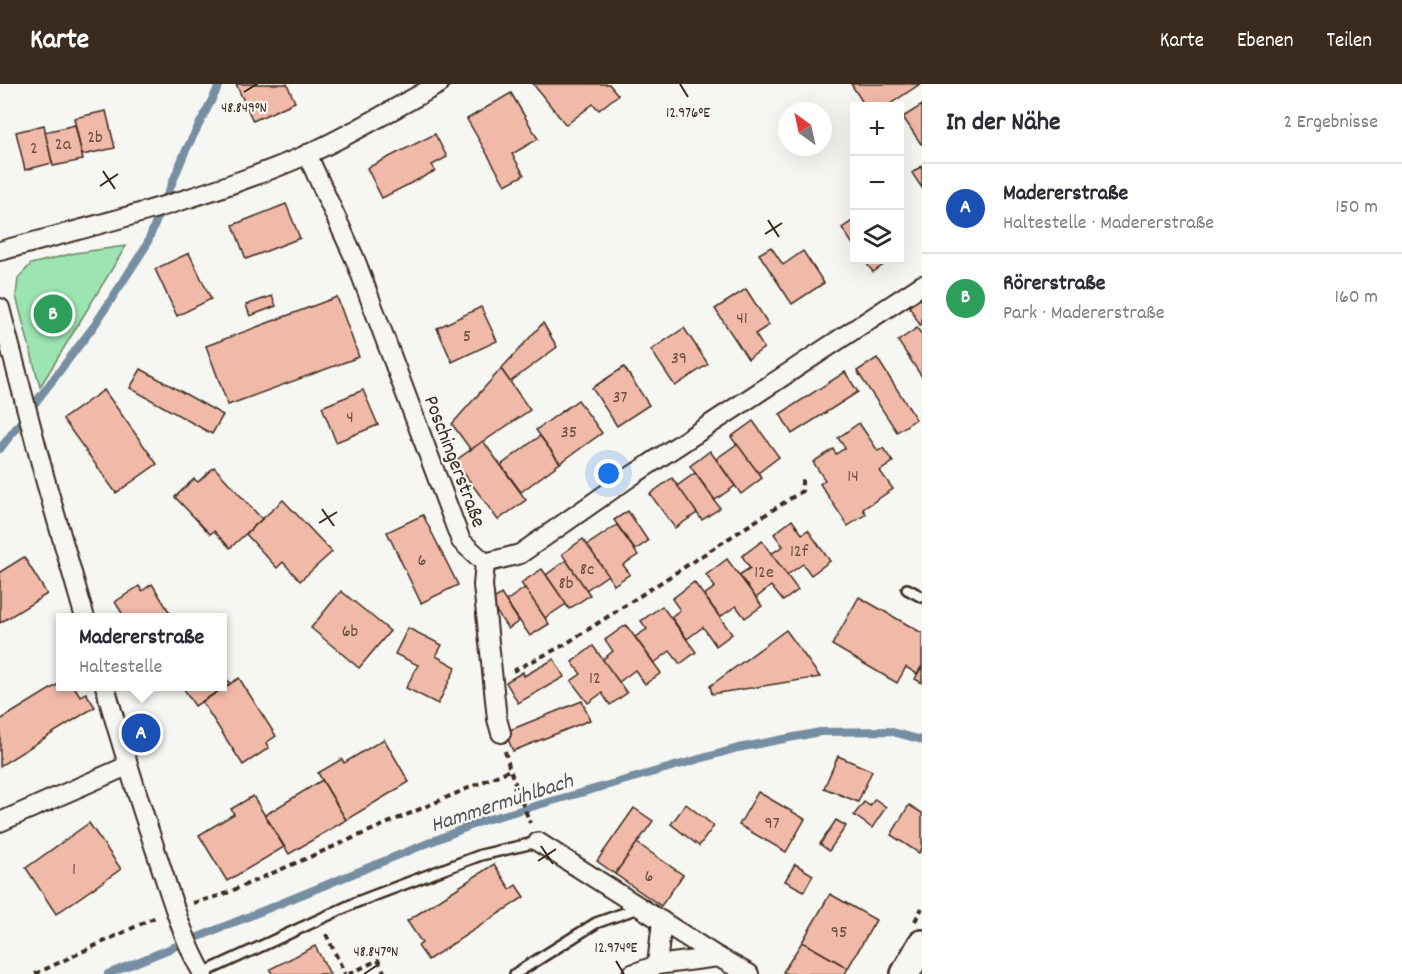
<!DOCTYPE html>
<html lang="de">
<head>
<meta charset="utf-8">
<style>
  :root { --surface:#fff; --page:#f2f2f3; --text:#2b2b33; --muted:#7c7c81; --line:#e1e1e2; --accent:#3b2a1e }
  body { margin:0; font-family:Dekko,sans-serif; background:var(--page); color:var(--text) }
  .controls { position:absolute; right:18px; top:18px; display:grid; overflow:hidden; border-radius:0px; box-shadow:0 6px 24px #0002 }
  .controls button { width:54px; height:54px; display:grid; place-items:center; padding:0; border:0; border-bottom:2px solid var(--line); background:var(--surface); color:var(--text); font:30px sans-serif }
  .compass { position:absolute; left:778px; top:18px; width:54px; height:54px; border-radius:50%; background:var(--surface); box-shadow:0 6px 24px #0002; rotate:327deg }
  .you { position:absolute; left:609px; top:390px; width:21px; height:21px; margin:-15px; border:4px solid #fff; border-radius:50%; background:#1a73e8; box-shadow:0 0 0 9px #1a73e833 }
  .badge { display:grid; place-items:center; width:39px; height:39px; border-radius:50%; background:var(--accent); color:#fff; font-size:20px; font-weight:700 }
  .pin { position:absolute; translate:-50% -50%; border:3px solid #fff; box-shadow:0 2px 6px #0006 }
  .popup { position:absolute; left:56px; top:529px; width:171px; height:78px; box-sizing:border-box; display:grid; place-content:center; border-radius:0px; background:var(--surface); filter:drop-shadow(0 2px 4px #0005); font-size:20px; white-space:nowrap; color:var(--muted) }
  .popup b { font-size:22px; color:var(--text) }
  .popup::after { content:''; position:absolute; left:50%; top:100%; margin-left:-12px; border:12px solid transparent; border-top-color:var(--surface) }
  .list { margin:0; padding:0; list-style:none }
  h2 { display:flex; justify-content:space-between; align-items:center; height:78px; margin:0; padding:0 24px; font-size:26px }
  h2 small { font-size:20px; font-weight:400; color:var(--muted) }
  .list li { display:grid; grid-template-columns:39px 1fr auto; gap:18px; align-items:center; box-sizing:border-box; height:90px; padding:0 24px; border-top:2px solid var(--line) }
  .list b { display:block; font-size:22px; white-space:nowrap }
  .list p { margin:0; font-size:20px; white-space:nowrap; color:var(--muted) }
  .list em { font-size:20px; font-style:normal; color:var(--muted) }
  .icon { flex:none; width:33px; height:33px; fill:none; stroke:currentColor; stroke-width:2; stroke-linecap:round; stroke-linejoin:round }
  .map { position:relative; flex:none; width:922px; height:890px; overflow:hidden }
  header { display:flex; align-items:center; gap:36px; box-sizing:border-box; height:84px; padding:0 30px; background:var(--accent); color:#fff }
  header strong { font-size:28px }
  nav { display:flex; gap:33px; margin-inline-start:auto; font-size:21px }
  main { display:flex }
  aside { flex:1; background:var(--surface) }
  .map>svg:first-child { display:block }
</style>
</head>
<body>
<header>
<strong>Karte</strong>
<nav><a>Karte</a><a>Ebenen</a><a>Teilen</a></nav>
</header>
<main>
<div class="map">
<svg width="922" height="890" viewBox="0 0 922 890">
  <rect width="100%" height="100%" fill="#f6f6f2"/>
  <filter id="ink" filterUnits="userSpaceOnUse"><feTurbulence type="fractalNoise" baseFrequency=".0167" numOctaves="2"/><feDisplacementMap in="SourceGraphic" scale="12" xChannelSelector="R" yChannelSelector="G"/><feConvolveMatrix kernelMatrix="1 2 1 2 8 2 1 2 1" color-interpolation-filters="sRGB"/></filter>
  <g filter="url(#ink)">
    <polygon fill="#9ce4b2" stroke="#6c8768" stroke-width="1.5" points="126,162 40,303 16,212 18,194 31,180 75,169"/>
    <g fill="none" stroke-linecap="round" stroke-linejoin="round">
      <g stroke="#758ea1" stroke-width="8">
        <polyline points="0,365 94,242 146,162 185,68 220,0"/>
        <polyline points="108,890 482,737 738,664 820,648 889,647 922,656"/>
      </g>
    </g>
    <g fill="#f1b9a8" stroke="#3b2a1e" stroke-width="1.5">
      <polygon points="236,0 287,0 295,18 253,37"/>
      <polygon points="533,0 609,0 618,11 599,26 593,20 566,41"/>
      <polygon points="851,0 920,0 887,22 865,22"/>
      <polygon points="511,9 538,55 512,70 524,91 505,101 467,35"/>
      <polygon points="922,21 922,60 921,60 903,33"/>
      <polygon points="106,27 115,64 82,71 74,34"/>
      <polygon points="44,41 52,79 25,86 16,48"/>
      <polygon points="75,41 83,76 53,82 45,48"/>
      <polygon points="435,50 447,73 432,81 435,87 382,114 367,84"/>
      <polygon points="922,82 922,104 912,89"/>
      <polygon points="286,120 300,154 246,175 233,141"/>
      <polygon points="854,136 854,162 842,144"/>
      <polygon points="771,163 783,181 803,167 824,199 792,220 759,170"/>
      <polygon points="189,169 211,215 177,232 155,185"/>
      <polygon points="864,176 891,176 873,188"/>
      <polygon points="746,205 769,241 755,250 764,264 748,275 715,225"/>
      <polygon points="272,212 276,222 250,232 246,221"/>
      <polygon points="337,213 359,273 228,321 206,262"/>
      <polygon points="922,214 922,240 920,241 909,222"/>
      <polygon points="481,223 497,257 452,278 437,244"/>
      <polygon points="543,239 557,263 510,298 501,285"/>
      <polygon points="684,244 708,280 675,302 651,266"/>
      <polygon points="917,244 922,251 922,293 898,257"/>
      <polygon points="877,274 916,335 897,348 857,287"/>
      <polygon points="624,283 649,321 617,342 592,304"/>
      <polygon points="141,285 223,331 212,350 130,304"/>
      <polygon points="501,285 530,326 471,366 452,340"/>
      <polygon points="845,288 858,308 792,350 780,330"/>
      <polygon points="104,306 157,380 116,409 63,335"/>
      <polygon points="363,306 378,341 336,358 322,323"/>
      <polygon points="578,316 602,349 560,379 536,346"/>
      <polygon points="753,337 779,373 758,389 731,353"/>
      <polygon points="859,339 878,367 883,364 893,378 880,387 893,405 863,425 866,430 848,442 820,400 825,396 813,378 833,365 836,370 845,364 838,354"/>
      <polygon points="540,352 560,379 521,408 501,381"/>
      <polygon points="483,357 526,416 498,436 455,377"/>
      <polygon points="737,360 762,394 741,410 716,375"/>
      <polygon points="710,367 735,402 715,416 690,382"/>
      <polygon points="214,383 262,435 230,464 214,447 210,450 175,413 194,395 198,398"/>
      <polygon points="695,389 720,424 702,436 677,402"/>
      <polygon points="672,394 697,429 675,444 650,410"/>
      <polygon points="283,416 332,468 300,497 283,478 277,484 246,450"/>
      <polygon points="628,427 648,457 635,466 614,436"/>
      <polygon points="423,431 458,501 421,519 387,448"/>
      <polygon points="792,436 802,450 808,446 830,477 811,491 803,480 787,491 771,470 783,462 774,450"/>
      <polygon points="617,441 638,471 623,481 630,490 614,501 587,461"/>
      <polygon points="583,455 608,491 586,506 562,470"/>
      <polygon points="762,457 798,506 783,517 771,502 756,514 739,491 750,484 742,472"/>
      <polygon points="24,473 47,510 0,539 0,488"/>
      <polygon points="727,475 762,522 745,534 736,522 720,533 704,511 715,503 706,491"/>
      <polygon points="566,476 590,511 569,525 546,491"/>
      <polygon points="542,485 566,520 545,534 521,499"/>
      <polygon points="694,498 732,550 716,562 703,543 687,555 671,533 680,526 672,515"/>
      <polygon points="152,500 173,534 125,534 115,518 139,502 142,507"/>
      <polygon points="525,504 549,540 530,552 506,517"/>
      <polygon points="341,507 390,547 359,584 311,544"/>
      <polygon points="501,510 519,537 508,545 490,518"/>
      <polygon points="859,513 922,549 922,582 917,590 906,583 897,599 832,561"/>
      <polygon points="662,522 696,568 680,580 670,567 654,579 635,553 647,545 641,537"/>
      <polygon points="626,541 661,589 645,600 635,586 619,598 602,576 613,567 605,556"/>
      <polygon points="408,544 442,561 436,572 456,583 438,620 406,604 418,581 395,570"/>
      <polygon points="786,546 820,593 712,610 710,602"/>
      <polygon points="593,562 627,609 610,621 602,609 588,619 571,597 581,590 572,578"/>
      <polygon points="554,575 564,593 518,619 506,598 523,588 524,592"/>
      <polygon points="922,582 922,599 915,595"/>
      <polygon points="222,587 230,600 195,622 182,602 222,602"/>
      <polygon points="239,594 276,652 266,659 269,664 243,681 202,618"/>
      <polygon points="60,599 60,602 74,602 80,612 86,609 95,623 0,682 0,636"/>
      <polygon points="582,617 590,636 513,667 505,648"/>
      <polygon points="384,655 409,698 346,736 318,689 342,675 344,679"/>
      <polygon points="838,672 872,687 858,718 824,704"/>
      <polygon points="322,696 346,736 289,770 265,731"/>
      <polygon points="758,708 805,735 786,768 739,741"/>
      <polygon points="253,712 284,763 227,797 199,751 234,730 231,725"/>
      <polygon points="875,715 886,723 872,744 854,731 864,718 870,722"/>
      <polygon points="686,720 714,742 699,762 671,740"/>
      <polygon points="909,721 922,729 922,764 919,769 891,751"/>
      <polygon points="634,724 653,737 615,790 597,777"/>
      <polygon points="836,736 846,742 829,767 820,760"/>
      <polygon points="89,739 121,785 56,830 26,784"/>
      <polygon points="637,759 683,791 661,822 615,790"/>
      <polygon points="494,780 510,805 516,801 524,813 428,876 418,862 422,859 407,837"/>
      <polygon points="795,780 813,791 804,807 785,797"/>
      <polygon points="830,810 876,836 848,884 802,858"/>
      <polygon points="802,858 848,884 845,890 787,890 783,888"/>
      <polygon points="315,862 330,890 272,890 270,885"/>
    </g>
    <g fill="none" stroke-linecap="round" stroke-linejoin="round">
      <defs>
        <g id="lane">
          <polyline points="907,505 922,513"/>
          <polyline points="203,889 357,818 481,771 538,758"/>
          <polyline points="515,890 596,839 641,823"/>
        </g>
        <g id="street">
          <polyline points="307,70 355,175 461,457 485,479"/>
          <path d="M0 167C104 139 207 114 306 71 351 51 395 24 439 0"/>
          <polyline points="0,224 45,395 85,534"/>
          <polyline points="485,479 520,470 633,391 922,201"/>
          <polyline points="485,479 483,501 497,635 501,649"/>
          <path d="M105 602C122 663 141 723 161 783 173 819 184 857 203 890"/>
          <polyline points="0,738 127,682"/>
          <polyline points="538,758 718,873 749,890"/>
          <polyline points="657,881 662,837"/>
          <polyline points="632,890 657,881 718,873"/>
        </g>
        <polyline id="secondary" points="905,890 922,860"/>
      </defs>
      <use href="#lane" stroke="#3b2a1e" stroke-width="14"/>
      <use href="#street" stroke="#3b2a1e" stroke-width="22"/>
      <use href="#secondary" stroke="#3b2a1e" stroke-width="32"/>
      <g stroke="#3b2a1e" stroke-width="4" stroke-dasharray="6 4.5" stroke-linecap="butt">
        <polyline points="921,327 922,329"/>
        <polyline points="513,587 564,561 802,407 802,394"/>
        <polyline points="505,667 510,686 530,739"/>
        <polyline points="193,819 222,811 510,686"/>
        <polyline points="915,837 922,824"/>
        <polyline points="326,850 345,890"/>
        <polyline points="35,890 158,832"/>
        <polyline points="349,890 378,876 385,890"/>
      </g>
      <use href="#lane" stroke="#f6f6f2" stroke-width="9"/>
      <use href="#street" stroke="#f6f6f2" stroke-width="18"/>
      <use href="#secondary" stroke="#f6f6f2" stroke-width="27"/>
    </g>
  </g>
  <path fill="none" stroke="#3b2a1e" stroke-width="2" d="M680 0 688 13M244 8 257 0M103 87 115 105M100 102 118 90M768 136 779 153M765 150 782 139M322 425 334 442M319 439 337 428M541 762 553 780M538 777 556 765M616 877 624 890M364 890 376 882"/>
  <g text-anchor="middle" stroke-width="4.5" stroke-linejoin="round" paint-order="stroke">
    <g font-size="18" fill="#684e40">
      <text x="95" y="58">2b</text>
      <text x="63" y="65">2a</text>
      <text x="34" y="69">2</text>
      <text x="742" y="239">41</text>
      <text x="467" y="257">5</text>
      <text x="679" y="279">39</text>
      <text x="620" y="318">37</text>
      <text x="350" y="338">4</text>
      <text x="569" y="353">35</text>
      <text x="853" y="397">14</text>
      <text x="799" y="472">12f</text>
      <text x="422" y="481">6</text>
      <text x="587" y="490">8c</text>
      <text x="764" y="493">12e</text>
      <text x="566" y="504">8b</text>
      <text x="350" y="552">6b</text>
      <text x="595" y="599">12</text>
      <text x="772" y="744">97</text>
      <text x="74" y="790">1</text>
      <text x="649" y="797">6</text>
      <text x="839" y="853">95</text>
    </g>
    <g font-size="21" fill="#3b2a1e" stroke="#f6f6f2">
      <text transform="translate(456 377) rotate(69)" y="7">Poschingerstraße</text>
    </g>
    <g font-size="22" font-style="italic" fill="#535455" stroke="#f6f6f2">
      <text transform="translate(501 717) rotate(-18)" y="8">Hammermühlbach</text>
    </g>
  </g>
  <g font-size="15" text-anchor="middle" fill="#3b2a1e" stroke="#f6f6f2" stroke-width="4.5" stroke-linejoin="round" paint-order="stroke">
    <text x="244" y="28">48.849°N</text>
    <text x="688" y="33">12.976°E</text>
    <text x="616" y="868">12.974°E</text>
    <text x="376" y="872">48.847°N</text>
  </g>
</svg>
<div class="controls">
<button>+</button>
<button>−</button>
<button><svg class="icon" aria-label="layers" viewBox="0 0 24 24"><path d="M12 4l9 5-9 5-9-5zM3 14l9 5 9-5"/></svg></button>
</div>
<svg class="compass" viewBox="-18 -18 36 36"><path d="M0-13l5 13h-10z" fill="#e53935"/><path d="M0 13l5-13h-10z" fill="#7c7c81"/></svg>
<div class="you"></div>
<div class="pin badge" style="left:141px;top:649px;background:#1a4fb4">A</div>
<div class="popup"><b>Madererstraße</b>Haltestelle</div>
<div class="pin badge" style="left:53px;top:230px;background:#2e9e5b">B</div>
</div>
<aside>
<h2>In der Nähe<small>2 Ergebnisse</small></h2>
<ul class="list">
<li><span class="badge" style="background:#1a4fb4">A</span><div><b>Madererstraße</b><p>Haltestelle · Madererstraße</p></div><em>150 m</em></li>
<li><span class="badge" style="background:#2e9e5b">B</span><div><b>Rörerstraße</b><p>Park · Madererstraße</p></div><em>160 m</em></li>
</ul>
</aside>
</main>
</body>
</html>
